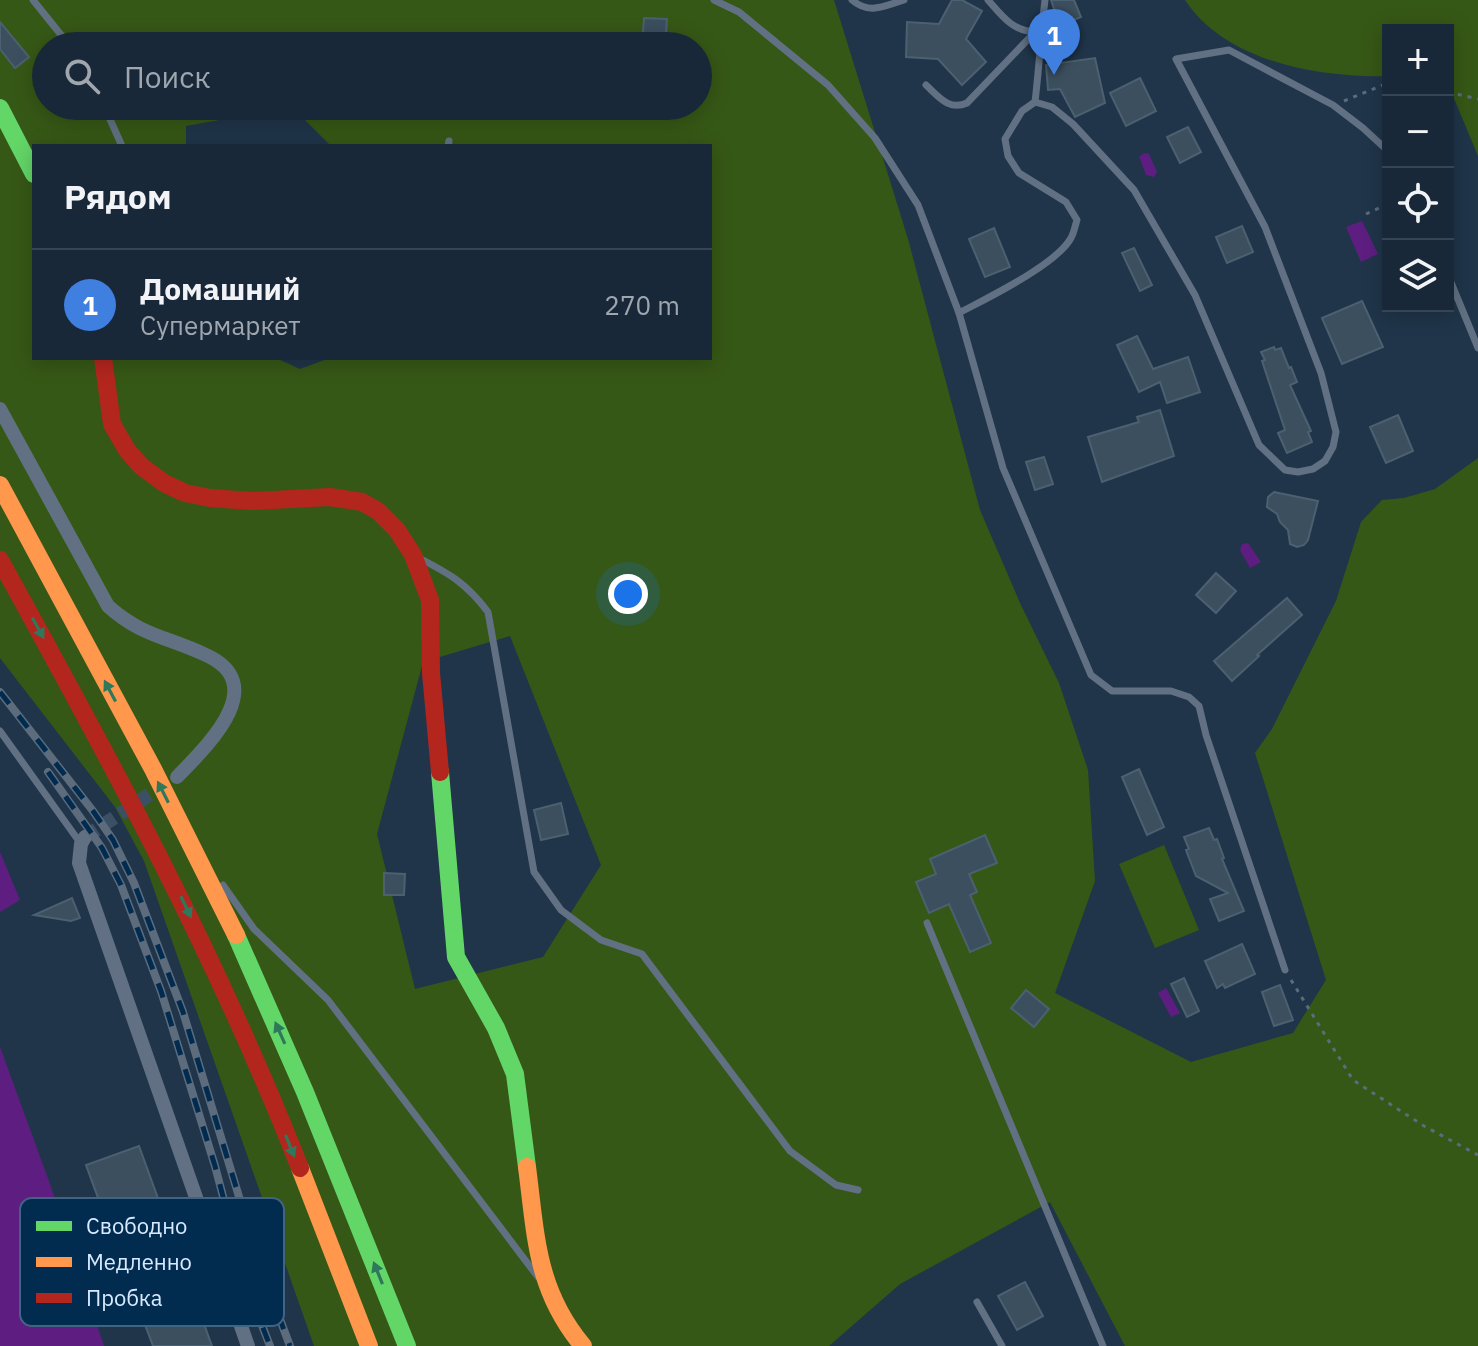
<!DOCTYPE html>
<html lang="ru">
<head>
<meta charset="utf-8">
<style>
  :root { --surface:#182838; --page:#213040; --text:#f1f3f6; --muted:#9fa6ae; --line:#364453; --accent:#8bbbb9 }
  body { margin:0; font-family:"IBM Plex Sans",sans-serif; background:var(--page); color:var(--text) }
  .controls { position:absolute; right:24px; top:24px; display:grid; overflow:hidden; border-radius:0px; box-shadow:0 4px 20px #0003 }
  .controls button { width:72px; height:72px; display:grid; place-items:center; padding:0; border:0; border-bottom:2px solid var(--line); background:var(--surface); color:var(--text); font:40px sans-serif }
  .you { position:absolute; left:628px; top:594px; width:28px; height:28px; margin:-20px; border:6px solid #fff; border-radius:50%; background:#1a73e8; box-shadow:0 0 0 12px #1a73e833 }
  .badge { display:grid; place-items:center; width:52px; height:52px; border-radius:50%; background:var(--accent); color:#fff; font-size:26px; font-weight:700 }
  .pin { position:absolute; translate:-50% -66px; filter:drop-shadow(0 2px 4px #0008) }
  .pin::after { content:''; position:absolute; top:42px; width:28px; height:24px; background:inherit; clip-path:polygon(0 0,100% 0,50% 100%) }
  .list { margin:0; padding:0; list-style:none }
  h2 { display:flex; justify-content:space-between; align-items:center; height:104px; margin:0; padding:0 32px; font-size:34px }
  h2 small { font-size:26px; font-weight:400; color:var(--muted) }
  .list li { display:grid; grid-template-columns:52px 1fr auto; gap:24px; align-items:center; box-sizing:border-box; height:112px; padding:0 32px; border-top:2px solid var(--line) }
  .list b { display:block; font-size:30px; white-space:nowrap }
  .list p { margin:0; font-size:26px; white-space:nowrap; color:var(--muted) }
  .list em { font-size:26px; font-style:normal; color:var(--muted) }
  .icon { flex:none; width:44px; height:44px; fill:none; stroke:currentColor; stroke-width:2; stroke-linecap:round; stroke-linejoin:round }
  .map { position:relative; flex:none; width:1478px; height:1346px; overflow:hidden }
  .search { position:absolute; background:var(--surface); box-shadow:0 4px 20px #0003; left:32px; top:32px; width:680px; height:88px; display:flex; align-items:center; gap:20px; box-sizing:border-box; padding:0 28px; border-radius:44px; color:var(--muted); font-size:30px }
  .panel { position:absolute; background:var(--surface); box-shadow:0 4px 20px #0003; left:32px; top:144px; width:680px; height:216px; border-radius:0px }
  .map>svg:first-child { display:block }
</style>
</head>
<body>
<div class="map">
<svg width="1478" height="1346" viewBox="0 0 1478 1346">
  <rect width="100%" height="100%" fill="#20354a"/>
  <g fill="#365816" fill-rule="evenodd">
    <path d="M0 0H834L908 239 980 510 1020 603 1059 683 1088 770 1095 881 1055 993 1191 1062 1293 1033 1326 980 1255 753 1272 729 1336 601 1361 522 1382 500 1404 498 1435 489 1478 458V1346H1125L1050 1202 900 1284 829 1346H314L144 861 115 807 0 658ZM46 46H698V106H46ZM292 107 331 146H710V358H330L300 369 276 358H34V146H186V126ZM510 636 601 865 543 957 415 989 377 834 423 662Z"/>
    <path d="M1185 0H1478V156L1448 84V30H1388V76C1319 78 1226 62 1185 0Z"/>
    <polygon points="1164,845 1199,930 1155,948 1119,864"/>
  </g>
  <g fill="#5e1e81">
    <polygon points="1144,153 1149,154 1157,172 1154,177 1146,175 1139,157"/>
    <polygon points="1362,221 1378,254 1361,262 1346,227"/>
    <polygon points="1248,543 1261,562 1250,568 1240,550 1242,544"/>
    <polygon points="0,852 20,900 0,912"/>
    <polygon points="1166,988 1180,1013 1171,1017 1158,993"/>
    <polygon points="0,1047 50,1184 104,1346 0,1346"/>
  </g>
  <g fill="#3c4f5e" stroke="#4b6070" stroke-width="2">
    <polygon points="952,0 962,0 982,11 966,39 986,62 962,85 938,59 906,57 907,22 939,24"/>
    <polygon points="1051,0 1074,0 1081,17 1060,26"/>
    <polygon points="644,18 667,19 665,46 642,46"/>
    <polygon points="0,22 29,57 15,68 0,49"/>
    <polygon points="1095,58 1105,103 1075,117 1060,89 1048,90 1046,65"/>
    <polygon points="1140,78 1156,111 1126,126 1110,93"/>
    <polygon points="1188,127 1201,152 1180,163 1167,137"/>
    <polygon points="1242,226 1253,252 1227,263 1216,237"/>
    <polygon points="994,228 1010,267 985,277 969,239"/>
    <polygon points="1134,248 1152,285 1140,291 1122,253"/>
    <polygon points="1362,301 1383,347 1342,364 1322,318"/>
    <polygon points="1137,336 1153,369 1188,357 1200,392 1167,403 1160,382 1139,392 1117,345"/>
    <polygon points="1274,347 1275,350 1281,348 1289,368 1291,367 1297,382 1290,385 1311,431 1308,432 1312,442 1287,453 1278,433 1285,430 1262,361 1265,360 1261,352"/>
    <polygon points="1160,410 1174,456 1102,482 1088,437 1139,422 1137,417"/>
    <polygon points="1398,415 1413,451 1386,463 1370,427"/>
    <polygon points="1044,457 1053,484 1035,490 1026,462"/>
    <polygon points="1274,492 1318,501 1308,540 1304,545 1297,547 1290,544 1288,530 1280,522 1277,514 1267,507 1268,497"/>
    <polygon points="1216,573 1236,591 1216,613 1196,595"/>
    <polygon points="1287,598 1302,615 1257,655 1259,656 1232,681 1214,661"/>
    <polygon points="1139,769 1164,827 1147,835 1122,777"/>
    <polygon points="561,803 568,834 541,840 534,810"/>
    <polygon points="1209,828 1214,840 1217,839 1224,858 1222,859 1244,911 1219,921 1210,899 1228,893 1196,876 1186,850 1189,849 1184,837"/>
    <polygon points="985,835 997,863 969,874 977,892 970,895 991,943 970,952 949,904 929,913 916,882 936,874 930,859"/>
    <polygon points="384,873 405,874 404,895 384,895"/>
    <polygon points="72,898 80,918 71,921 34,915"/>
    <polygon points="1242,944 1255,974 1225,988 1223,984 1217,988 1205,961"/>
    <polygon points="1184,978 1199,1011 1187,1017 1171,984"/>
    <polygon points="1280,985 1293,1020 1274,1026 1262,992"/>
    <polygon points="1026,990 1049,1009 1034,1027 1011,1008"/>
    <polygon points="139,1146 159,1201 212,1346 153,1346 127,1277 86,1165"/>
    <polygon points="1025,1282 1043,1316 1017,1330 998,1296"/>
  </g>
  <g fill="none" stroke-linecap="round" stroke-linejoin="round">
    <polyline stroke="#3c5065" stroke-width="14" stroke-dasharray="14 7" stroke-linecap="butt" points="85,837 167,783"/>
    <g stroke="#5c6c7d" stroke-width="3" stroke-dasharray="4 6" stroke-linecap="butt">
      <polyline points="1448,92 1478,99"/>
      <polyline points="1344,101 1388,83"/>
      <polyline points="1366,214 1388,204"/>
      <polyline points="1387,255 1388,255"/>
      <polyline points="1291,980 1353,1080 1424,1126 1478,1155"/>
    </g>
    <g stroke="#617183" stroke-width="7">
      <polyline points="33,0 70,46"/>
      <polyline points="714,0 739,12 828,85 875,138 918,205 959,313 1003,468 1091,675 1112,691 1171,691 1189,697 1199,706 1206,735 1285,970"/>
      <path d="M852 0C869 15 884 6 904 0"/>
      <path d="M988 0C1002 16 1013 32 1037 32"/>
      <path d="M1045 0C1041 34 1039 68 1035 102L1052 107 1073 124 1134 190 1195 295 1259 445 1285 470 1298 472 1313 469 1325 461 1333 447 1336 432 1321 373 1265 227 1176 59 1229 50 1333 105 1363 128 1388 151"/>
      <path d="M926 85C939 97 949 111 967 103L1035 32"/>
      <polyline points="104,106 122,146"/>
      <polyline points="448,146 449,141"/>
      <polyline points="1448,275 1478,348"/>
      <path d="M959 313C987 298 1056 265 1071 238 1074 233 1075 226 1077 220L1066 202 1019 173 1008 156 1005 139 1022 111 1035 102"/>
      <path d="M419 558C450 574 466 583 488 612L534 872 561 910 601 940 642 954 790 1151 836 1185 858 1190"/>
      <polyline points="0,731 81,844"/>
      <polyline points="223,885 254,929 328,1000 538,1277"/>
      <polyline points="927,923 1103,1346"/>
      <polyline points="977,1302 1002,1346"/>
    </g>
    <g stroke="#617183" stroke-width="14">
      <path d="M0 409 108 606C141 636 168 637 206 655 272 685 206 747 177 777"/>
      <polyline points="85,837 81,844 79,863 248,1346"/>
    </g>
    <g stroke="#63d668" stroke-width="18">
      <polyline points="0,108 34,174"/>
      <polyline points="440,772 456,957 496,1028 515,1074 527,1167"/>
      <polyline points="236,935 305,1092 407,1346"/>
    </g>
    <g stroke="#ff974d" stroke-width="18">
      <polyline points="0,485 153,769 236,935"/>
      <path d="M527 1167C536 1236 536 1290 583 1346"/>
      <polyline points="300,1168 369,1346"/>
    </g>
    <g stroke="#b3261e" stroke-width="18">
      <polyline points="103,358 112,424 127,450 141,466 164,483 185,493 210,498 252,501 330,497 362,502 378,511 397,530 413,555 430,600 431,673 440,772"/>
      <path d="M0 560C111 761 216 954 300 1168"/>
    </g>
    <defs>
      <g id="rail">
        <polyline points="0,692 93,811 113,840 134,883 183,1012 260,1266 290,1346"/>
        <polyline points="48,772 102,848 121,885 161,991 215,1166 246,1284 270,1346"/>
      </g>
    </defs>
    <use href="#rail" stroke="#5c6c7d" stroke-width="8"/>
    <use href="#rail" stroke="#022b50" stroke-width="5" stroke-dasharray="15" stroke-linecap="butt"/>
  </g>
  <defs><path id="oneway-solid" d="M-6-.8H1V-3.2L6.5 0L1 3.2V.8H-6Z" transform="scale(2)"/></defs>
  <g fill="#2e785b">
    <use href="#oneway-solid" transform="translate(38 628) rotate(61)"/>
    <use href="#oneway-solid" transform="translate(110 691) rotate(-118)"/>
    <use href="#oneway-solid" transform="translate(163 792) rotate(-117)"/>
    <use href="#oneway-solid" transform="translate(186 907) rotate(64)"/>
    <use href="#oneway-solid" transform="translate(280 1033) rotate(-114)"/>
    <use href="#oneway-solid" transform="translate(290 1146) rotate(68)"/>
    <use href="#oneway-solid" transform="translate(378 1273) rotate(-112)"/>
  </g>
  <rect x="20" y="1198" width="264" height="128" rx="12" fill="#022b50" stroke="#426484" stroke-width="2"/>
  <rect x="36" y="1221" width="36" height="10" fill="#63d668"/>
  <rect x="36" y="1257" width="36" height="10" fill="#ff974d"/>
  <rect x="36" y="1293" width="36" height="10" fill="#b3261e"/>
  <g font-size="22" fill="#d9eafe">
    <text x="86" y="1234">Свободно</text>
    <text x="86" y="1270">Медленно</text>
    <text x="86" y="1306">Пробка</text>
  </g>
</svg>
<div class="controls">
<button>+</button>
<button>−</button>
<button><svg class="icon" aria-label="locate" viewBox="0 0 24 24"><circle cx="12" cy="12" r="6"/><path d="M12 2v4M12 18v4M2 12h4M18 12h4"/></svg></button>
<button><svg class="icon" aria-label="layers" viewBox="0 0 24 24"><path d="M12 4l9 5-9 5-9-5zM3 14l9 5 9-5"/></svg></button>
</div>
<div class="you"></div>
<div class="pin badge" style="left:1054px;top:75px;background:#3f7fe0">1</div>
<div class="search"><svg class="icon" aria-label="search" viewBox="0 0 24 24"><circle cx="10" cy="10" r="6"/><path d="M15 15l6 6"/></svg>Поиск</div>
<section class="panel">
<h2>Рядом<small></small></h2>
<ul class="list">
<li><span class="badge" style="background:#3f7fe0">1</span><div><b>Домашний</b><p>Супермаркет</p></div><em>270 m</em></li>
</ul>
</section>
</div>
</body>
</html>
